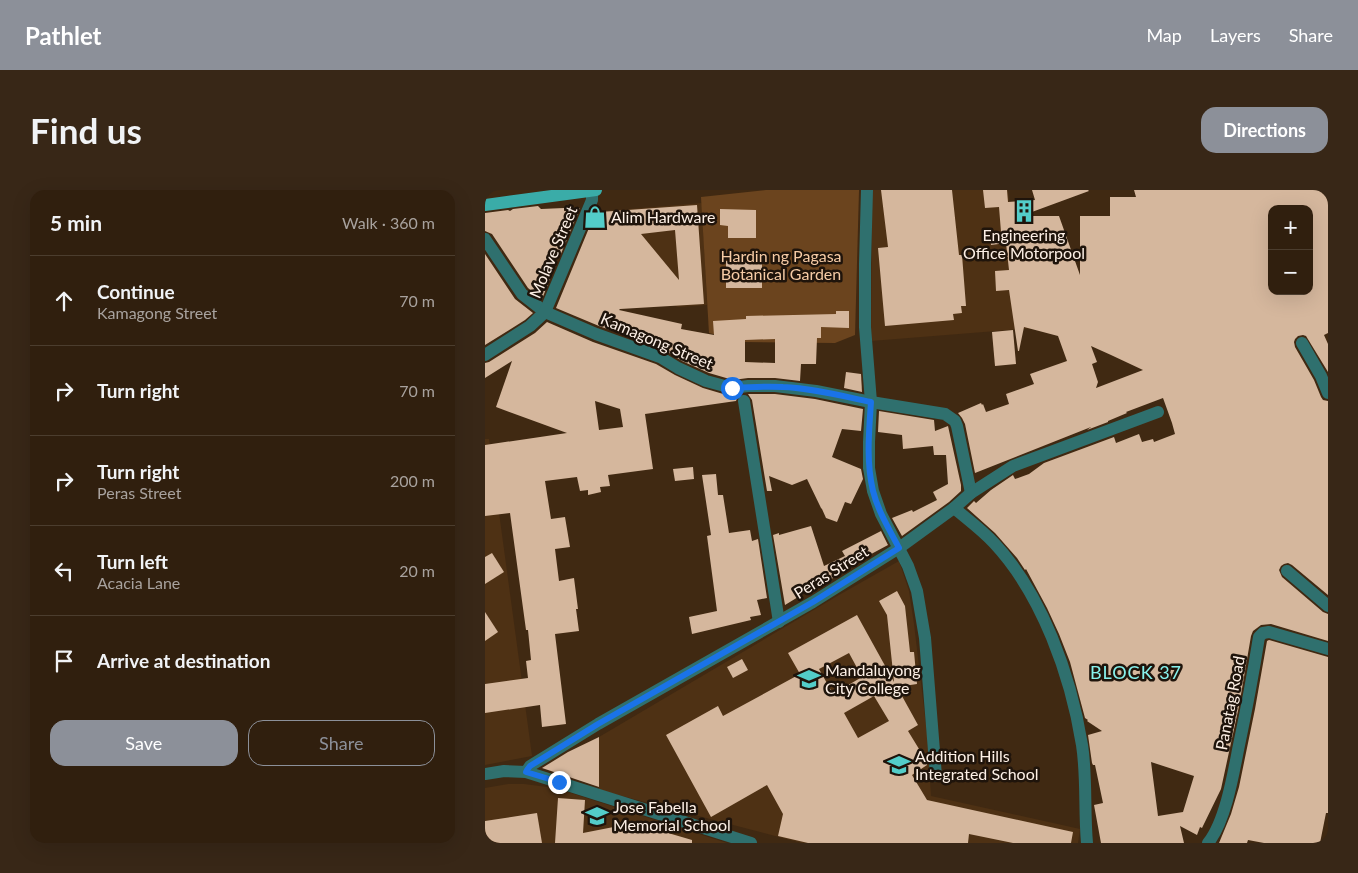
<!DOCTYPE html>
<html lang="en">
<head>
<meta charset="utf-8">
<style>
  :root { --surface:#301f0e; --page:#382717; --text:#f1f3f6; --muted:#a8a29e; --line:#4b3d2e; --accent:#8c9099 }
  body { margin:0; font-family:Lato,sans-serif; background:var(--page); color:var(--text) }
  .controls { position:absolute; right:15px; top:15px; display:grid; overflow:hidden; border-radius:10px; box-shadow:0 5px 20px #0002 }
  .controls button { width:45px; height:45px; display:grid; place-items:center; padding:0; border:0; border-bottom:1px solid var(--line); background:var(--surface); color:var(--text); font:25px sans-serif }
  .stop { position:absolute; width:15px; height:15px; margin:-11px; border:4px solid #1a73e8; border-radius:50%; background:#fff }
  .stop.end { background:#1a73e8; border-color:#fff; box-shadow:0 1px 5px #0008 }
  .list { margin:0; padding:0; list-style:none }
  h2 { display:flex; justify-content:space-between; align-items:center; height:65px; margin:0; padding:0 20px; font-size:21px }
  h2 small { font-size:16px; font-weight:400; color:var(--muted) }
  .list li { display:grid; grid-template-columns:32px 1fr auto; gap:15px; align-items:center; box-sizing:border-box; height:90px; padding:0 20px; border-top:1px solid var(--line) }
  .list b { display:block; font-size:19px; white-space:nowrap }
  .list p { margin:0; font-size:16px; white-space:nowrap; color:var(--muted) }
  .list em { font-size:16px; font-style:normal; color:var(--muted) }
  .actions { display:flex; gap:10px; padding:15px 20px }
  .actions a { flex:1; padding:11px 0; border:1px solid var(--accent); border-radius:15px; text-align:center; font-size:18px; color:var(--accent) }
  .actions .main { background:var(--accent); color:#fff }
  .icon { flex:none; width:28px; height:28px; fill:none; stroke:currentColor; stroke-width:2; stroke-linecap:round; stroke-linejoin:round }
  .map { position:relative; flex:none; width:843px; height:653px; overflow:hidden; border-radius:15px }
  header { display:flex; align-items:center; gap:30px; box-sizing:border-box; height:70px; padding:0 25px; background:var(--accent); color:#fff }
  header strong { font-size:24px }
  nav { display:flex; gap:28px; margin-inline-start:auto; font-size:18px }
  .intro { display:flex; align-items:center; justify-content:space-between; box-sizing:border-box; height:120px; padding:0 30px }
  h1 { margin:0; font-size:35px }
  .button { padding:12px 22px; border-radius:15px; background:var(--accent); color:#fff; font-size:18px; font-weight:700 }
  main { display:flex; gap:30px; padding:0 30px }
  aside { flex:1; background:var(--surface); border-radius:15px; box-shadow:0 5px 20px #0002 }
  .map>svg:first-child { display:block }
</style>
</head>
<body>
<header>
<strong>Pathlet</strong>
<nav><a>Map</a><a>Layers</a><a>Share</a></nav>
</header>
<div class="intro"><h1>Find us</h1><a class="button">Directions</a></div>
<main>
<aside>
<h2>5 min<small>Walk · 360 m</small></h2>
<ul class="list">
<li><svg class="icon" aria-label="ahead" viewBox="0 0 24 24"><path d="M12 20V5M6 11l6-6 6 6"/></svg><div><b>Continue</b><p>Kamagong Street</p></div><em>70 m</em></li>
<li><svg class="icon" aria-label="right" viewBox="0 0 24 24"><path d="M7 20v-9h11M14 6l5 5-5 5"/></svg><div><b>Turn right</b></div><em>70 m</em></li>
<li><svg class="icon" aria-label="right" viewBox="0 0 24 24"><path d="M7 20v-9h11M14 6l5 5-5 5"/></svg><div><b>Turn right</b><p>Peras Street</p></div><em>200 m</em></li>
<li><svg class="icon" aria-label="left" viewBox="0 0 24 24"><path d="M17 20v-9H6M10 6l-5 5 5 5"/></svg><div><b>Turn left</b><p>Acacia Lane</p></div><em>20 m</em></li>
<li><svg class="icon" aria-label="arrive" viewBox="0 0 24 24"><path d="M6 21V4h12l-3 4 3 4H6"/></svg><div><b>Arrive at destination</b></div></li>
</ul>
<div class="actions"><a class="main">Save</a><a>Share</a></div>
</aside>
<div class="map">
<svg width="843" height="653" viewBox="0 0 843 653">
  <rect width="100%" height="100%" fill="#402912"/>
  <g fill="#4e3114">
    <polygon points="387,0 523,0 527,36 550,138 386,151"/>
    <polygon points="217,13 222,115 193,117 175,109 123,48 120,21"/>
    <polygon points="0,249 4,249 47,566 0,575"/>
    <polygon points="414,371 424,401 429,434 442,544 446,606 595,639 593,653 317,653 114,600 114,547 354,405"/>
    <polygon points="23,594 39,594 70,598 242,653 0,653 0,598"/>
  </g>
  <polygon fill="#6b441e" points="281,0 374,0 370,145 350,153 259,152 224,143 216,7"/>
  <g fill="#d5b79d" fill-rule="evenodd">
    <polygon points="396,0 467,0 474,65 477,65 481,116 476,116 477,123 468,124 469,130 400,136 393,58 403,57"/>
    <path d="M498 0H522L523 12 550 10 547 0H603L604 1 536 26H574L595 85V26H625V7H651L649 0H843V143L839 145 843 154V182L821 146 818 145 813 146 810 149 809 152 810 157 829 190 836 207 838 210 843 211V405L807 375 803 373 799 374 796 376 794 380 797 387 838 422 843 424V451L786 434 776 435 768 441 766 446 754 516 736 599 717 638 715 637 712 645 695 636 699 653H616L609 615 618 613 610 575H608L607 573 603 545 617 541 602 531 603 530 600 528 585 472 574 444 562 418 541 379 540 380 532 368 510 343 482 318 489 311 491 313 506 300 528 285 530 289 544 284 559 273 629 247 631 253 654 244 657 252 668 249 669 252 690 244 687 233 678 208 641 222 642 223 623 231V232L602 240 606 237 490 283 480 234 477 228 473 223 496 213 497 215 498 214 501 222 524 214 521 204 549 194 545 184 582 171 573 146 539 137 534 161H533L524 100 511 101 510 81 524 80 521 53 506 55 505 43 516 42 514 17 500 18ZM787 19H824V101H787ZM606 156 626 165 658 180 611 198 613 192 607 174 612 172ZM666 572 709 586 698 622 673 626Z"/>
    <path d="M212 15 219 114 135 119 134 120 197 134 196 139 229 145 228 131 261 129V126L351 124V121H364V138L336 137V148H332L331 174H316L315 191 290 188H263L248 190 224 183 197 171 178 159 114 136 71 118 111 21 115 22ZM190 40 194 90 156 44ZM290 149V173L260 172V150Z"/>
    <polygon points="53,16 56,19 79,18 79,21 95,18 75,66 67,62 58,82 65,89 57,109 43,98 7,44 0,41 0,23 23,20 25,21 28,19"/>
    <polygon points="235,19 271,20 271,48 243,48 243,36 235,35"/>
    <polygon points="0,64 30,109 48,123 40,130 0,155"/>
    <polygon points="241,71 277,72 277,98 241,98"/>
    <path d="M62 132 108 152 171 174 190 185 218 198 245 206 253 205 251 211 160 224 168 279 123 285 125 296 115 297 116 302 103 305V300L95 301 92 287 60 291 66 329 80 327 85 357 70 359 74 391 89 388 93 419H91L94 441 70 444 81 534 57 537 55 515 0 523V494L43 488 41 471 46 470 43 440H41L25 323 0 326V255L82 243 11 217 27 171 0 188V173L4 172 50 143ZM110 211 135 219 138 237 114 240Z"/>
    <polygon points="528,140 531,174 510,176 507,142"/>
    <polygon points="361,182 376,184 377,202 359,198"/>
    <polygon points="263,204 290,204 330,209 378,219 376,241 357,239 347,267 376,279 378,289 366,314 360,312 352,332 341,328 337,319 336,318 322,289 307,295 284,286 287,301 282,301 267,210"/>
    <polygon points="394,221 449,230 450,241 463,236 476,295 476,301 464,312 417,346 407,328 427,320 428,322 452,310 448,302 463,294 461,265 449,265 448,256 418,259 417,245 393,242"/>
    <polygon points="208,277 209,289 190,291 188,279"/>
    <polygon points="231,284 233,305 238,305 244,343 265,340 267,351 273,349 282,408 272,410 276,425 265,427 266,430 207,444 204,427 232,421 222,346 226,345 217,285"/>
    <polygon points="326,336 339,376 360,366 357,361 396,341 403,355 362,377 364,380 318,403 318,404 300,415 288,345 294,343 294,345"/>
    <polygon points="7,363 19,382 0,394 0,367"/>
    <path d="M412 401 420 416 425 462H429L432 494 412 497 433 535 423 541 442 572V575L427 585 442 610 588 642 586 653H528L484 644 483 653H323L293 646 298 624 282 595 226 627 181 545 233 516 238 526 315 484 303 463 372 425 409 492 402 425 394 411ZM364 463 377 487 348 504 334 479ZM389 506 404 531 373 548 359 523Z"/>
    <polygon points="0,422 13,442 0,451"/>
    <polygon points="784,450 843,467 843,623 841,623 835,653 779,653 763,650 762,653 734,653 746,624 754,597 770,519 782,451"/>
    <polygon points="257,469 263,480 248,488 242,477"/>
    <polygon points="114,547 114,597 57,578 83,562"/>
    <polygon points="73,608 100,610 98,643 149,633 207,650 207,653 70,653"/>
    <polygon points="52,623 57,653 0,653 0,631"/>
  </g>
  <g fill="none" stroke-linecap="round" stroke-linejoin="round">
    <g stroke="#2f706e" stroke-width="12">
      <polyline points="382,0 380,74 380,137 386,212 384,252 384,278 388,301 396,324 423,376 432,401 440,448 451,586"/>
      <polyline points="0,49 37,104 60,122 111,144 175,167 193,178 221,191 247,198 263,196 290,196 331,201 386,212 460,224 470,231 472,236 486,303"/>
      <polyline points="817,153 836,186 843,203"/>
      <polyline points="0,165 45,136 60,122 107,10 107,0"/>
      <polyline points="259,211 294,432"/>
      <path d="M469 318C482 329 497 340 509 353 557 404 586 486 597 555 602 587 599 620 602 653"/>
      <polyline points="802,381 843,416"/>
      <polyline points="41,582 45,576 113,534 328,412 414,358 469,318 486,303 528,276 673,222"/>
      <polyline points="0,584 19,581 41,582 266,653"/>
      <path d="M723 653C740 632 748 586 753 560 761 522 768 485 774 447L778 443 784 442 843 459"/>
    </g>
    <polyline stroke="#3aaca8" stroke-width="12" points="0,15 111,0"/>
  </g>
  <g fill="none" stroke-linecap="round" stroke-linejoin="round">
    <path stroke="#1a73e8" stroke-width="6" d="M74 592 41 582 42 580 45 576 113 534 328 412 414 358C404 339 393 321 388 301 381 272 384 241 386 212 357 206 327 198 298 197 281 196 264 197 247 198"/>
  </g>
  <defs>
    <symbol id="building-bare" viewBox="-9 -9 18 18"><path d="M-4-6H4V6H1V3H-1V6H-4ZM-2.5-4.3h1.7v1.8h-1.7ZM.8-4.3h1.7v1.8H.8ZM-2.5-1h1.7V.8h-1.7ZM.8-1h1.7V.8H.8Z" fill="#53cdc9" stroke="#1f140b" stroke-width="2.5" paint-order="stroke"/></symbol>
    <symbol id="shop-bare" viewBox="-9 -9 18 18"><path d="M-5-2.5h2.3a2.7 3.5 0 0 1 5.4 0H5L5.5 6h-11ZM-1.5-2.5h3a1.5 2.3 0 0 0-3 0Z" fill="#53cdc9" stroke="#1f140b" stroke-width="2.5" paint-order="stroke"/></symbol>
    <symbol id="university-bare" viewBox="-9 -9 18 18"><path d="M0-5L7-2L0 1L-7-2ZM-4 1L0 2.5L4 1V4Q0 6-4 4Z" fill="#53cdc9" stroke="#1f140b" stroke-width="2.5" paint-order="stroke"/></symbol>
    <symbol id="school-bare" viewBox="-9 -9 18 18"><path d="M0-5L7-2L0 1L-7-2ZM-4 1L0 2.5L4 1V4Q0 6-4 4Z" fill="#53cdc9" stroke="#1f140b" stroke-width="2.5" paint-order="stroke"/></symbol>
  </defs>
  <g fill-rule="evenodd">
    <use href="#building-bare" x="523" y="5" width="32" height="32"/>
    <use href="#shop-bare" x="94" y="11" width="32" height="32"/>
    <use href="#university-bare" x="308" y="473" width="32" height="32"/>
    <use href="#school-bare" x="398" y="559" width="32" height="32"/>
    <use href="#school-bare" x="96" y="610" width="32" height="32"/>
  </g>
  <g text-anchor="middle" stroke-width="5" stroke-linejoin="round" paint-order="stroke">
    <g font-size="16" fill="#fdf0e6" stroke="#1f140b" text-anchor="start">
      <text x="126" y="33">Alim Hardware</text>
      <text x="539" y="51" text-anchor="middle">Engineering<tspan x="539" dy="18">Office Motorpool</tspan></text>
      <text x="340" y="486">Mandaluyong<tspan x="340" dy="18">City College</tspan></text>
      <text x="430" y="572">Addition Hills<tspan x="430" dy="18">Integrated School</tspan></text>
      <text x="128" y="623">Jose Fabella<tspan x="128" dy="18">Memorial School</tspan></text>
    </g>
    <g font-size="16" fill="#fdf0e6" stroke="#1f140b">
      <text transform="translate(68 62) rotate(-67)" y="6">Molave Street</text>
      <text transform="translate(172 151) rotate(23)" y="6">Kamagong Street</text>
      <text transform="translate(346 382) rotate(-32)" y="6">Peras Street</text>
      <text transform="translate(745 513) rotate(-79)" y="6">Panatag Road</text>
    </g>
    <g font-size="16" fill="#f6cba5" stroke="#1f140b">
      <text x="296" y="72">Hardin ng Pagasa<tspan x="296" dy="18">Botanical Garden</tspan></text>
    </g>
    <g font-size="18" letter-spacing="1" fill="#87f2ed" stroke="#1f140b">
      <text x="651" y="489">BLOCK 37</text>
    </g>
  </g>
</svg>
<div class="controls">
<button>+</button>
<button>−</button>
</div>
<div class="stop" style="left:247px;top:198px"></div>
<div class="stop end" style="left:74px;top:592px"></div>
</div>
</main>
</body>
</html>
